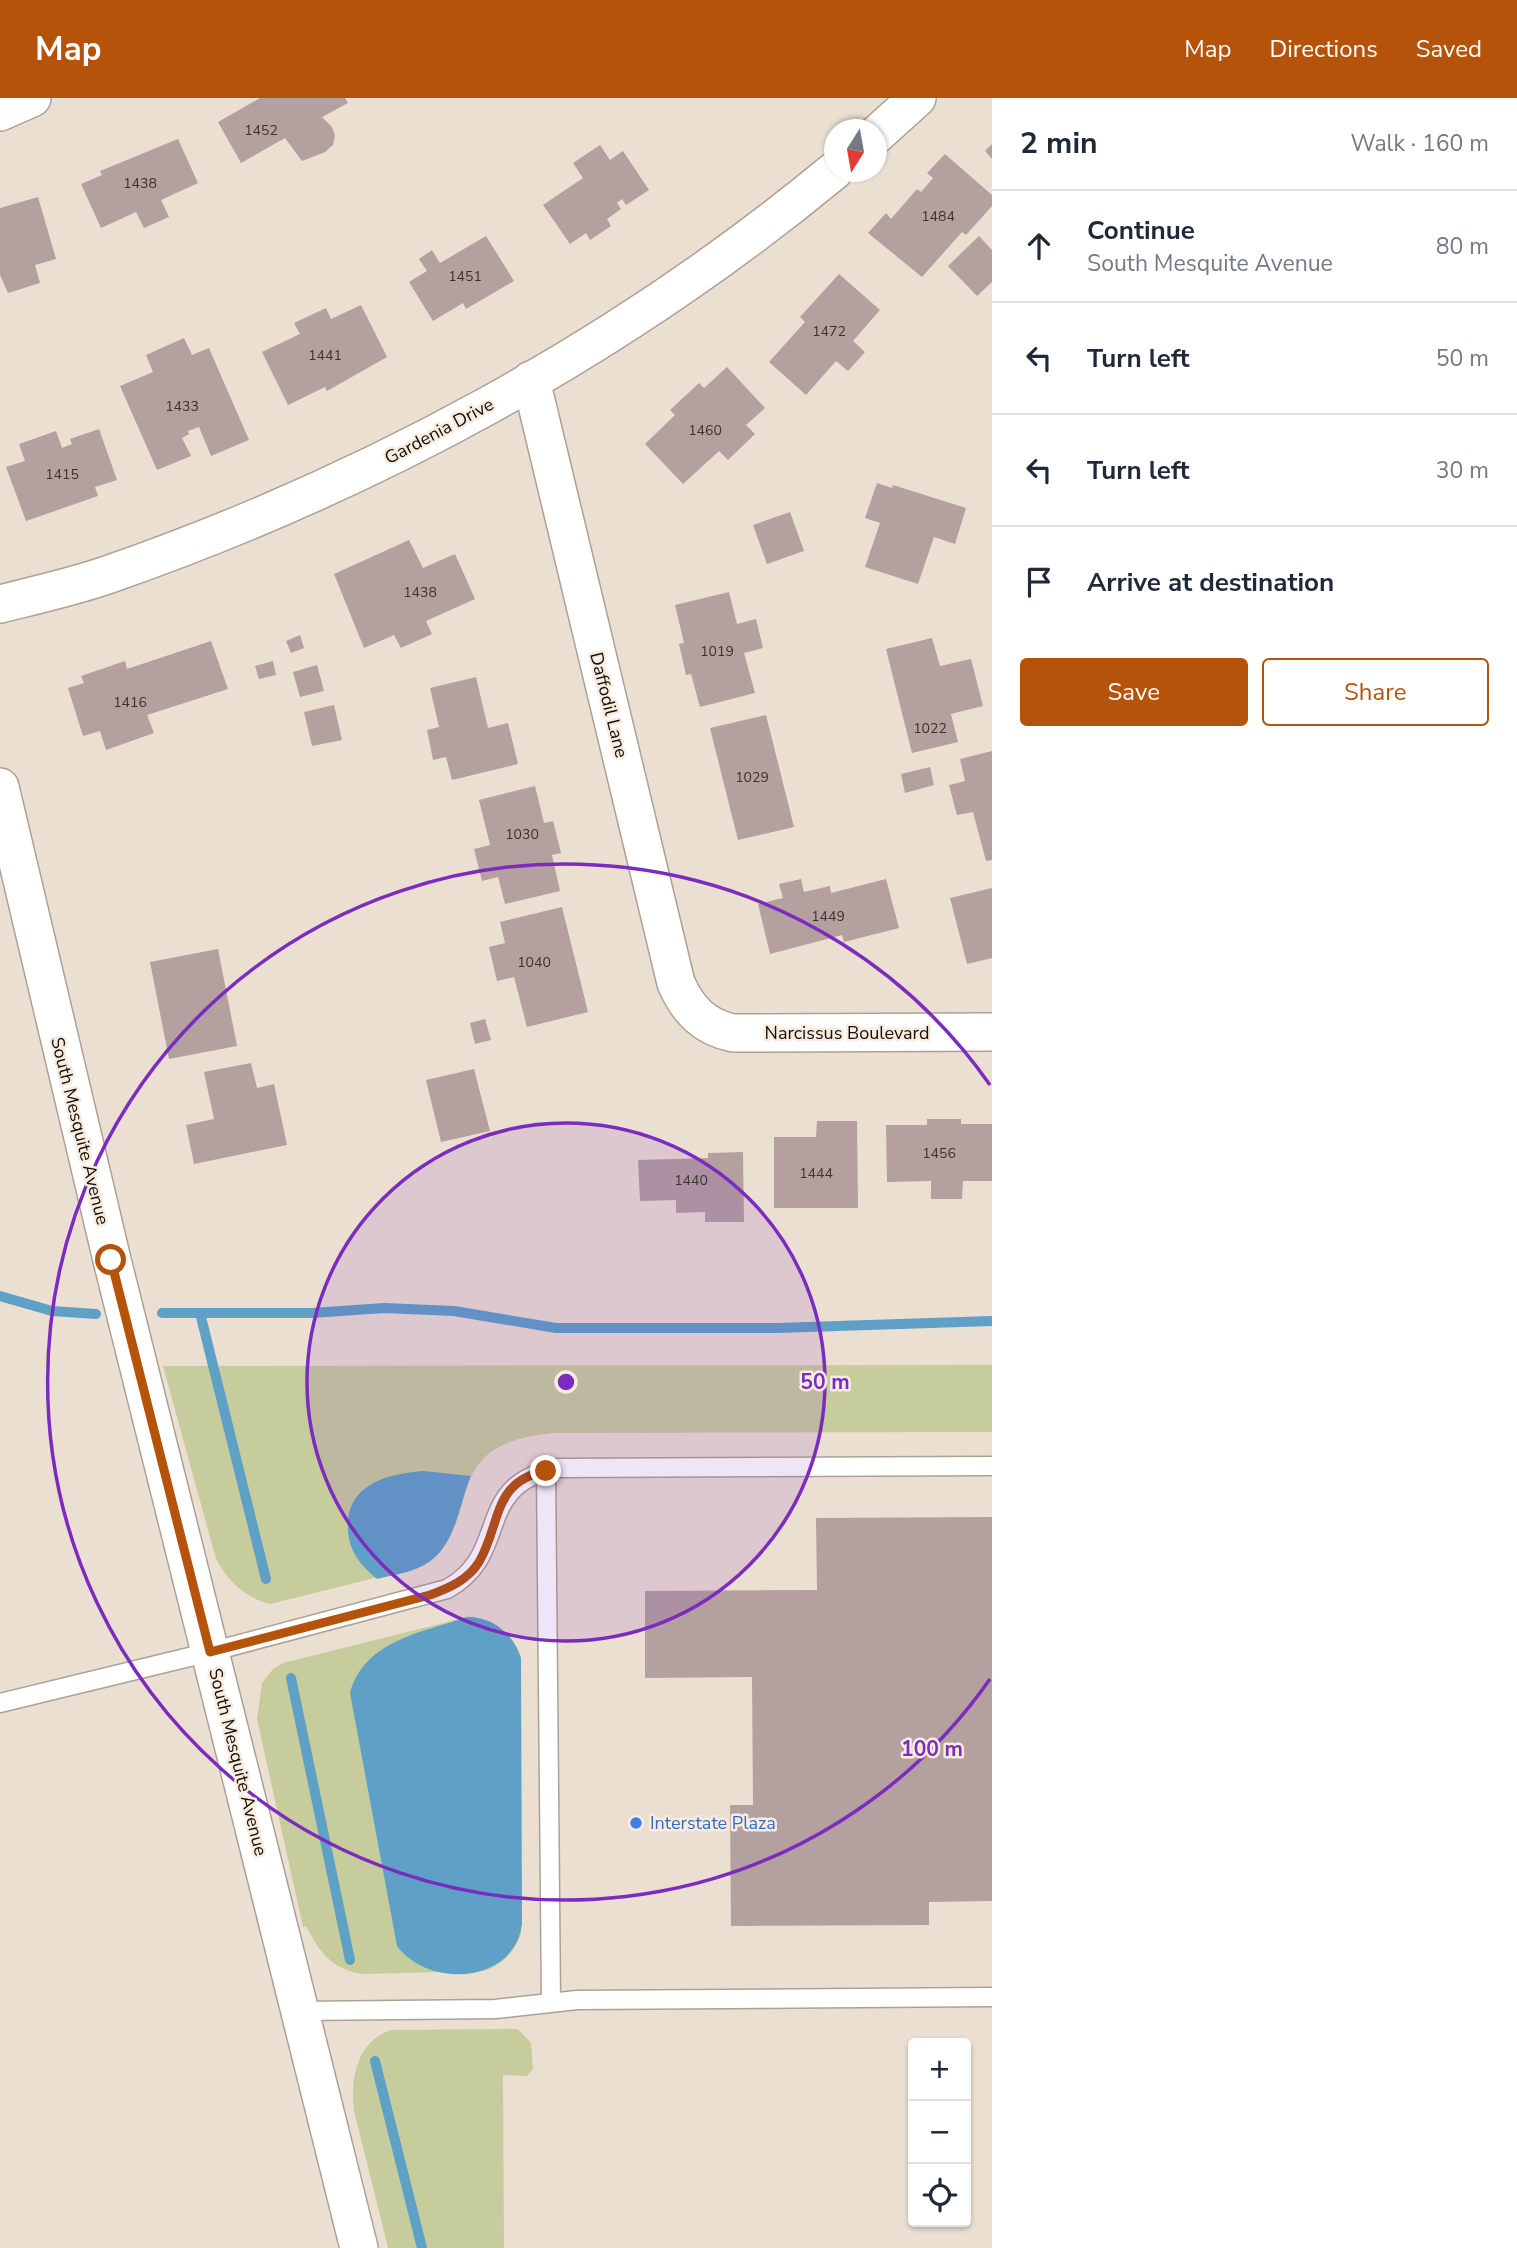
<!DOCTYPE html>
<html lang="en">
<head>
<meta charset="utf-8">
<style>
  :root { --surface:#fff; --page:#f6f6f7; --text:#1f2937; --muted:#747a83; --line:#e0e1e3; --accent:#b45309 }
  body { margin:0; font-family:"Nunito Sans",sans-serif; background:var(--page); color:var(--text) }
  .controls { position:absolute; right:21px; bottom:21px; display:grid; overflow:hidden; border-radius:7px; box-shadow:0 2px 5px #0004 }
  .controls button { width:63px; height:63px; display:grid; place-items:center; padding:0; border:0; border-bottom:2px solid var(--line); background:var(--surface); color:var(--text); font:35px sans-serif }
  .compass { position:absolute; left:824px; top:21px; width:63px; height:63px; border-radius:50%; background:var(--surface); box-shadow:0 2px 5px #0004; rotate:191deg }
  .stop { position:absolute; width:21px; height:21px; margin:-16px; border:5px solid #b45309; border-radius:50%; background:#fff }
  .stop.end { background:#b45309; border-color:#fff; box-shadow:0 2px 7px #0008 }
  .list { margin:0; padding:0; list-style:none }
  h2 { display:flex; justify-content:space-between; align-items:center; height:91px; margin:0; padding:0 28px; font-size:30px }
  h2 small { font-size:23px; font-weight:400; color:var(--muted) }
  .list li { display:grid; grid-template-columns:46px 1fr auto; gap:21px; align-items:center; box-sizing:border-box; height:112px; padding:0 28px; border-top:2px solid var(--line) }
  .list b { display:block; font-size:26px; white-space:nowrap }
  .list p { margin:0; font-size:23px; white-space:nowrap; color:var(--muted) }
  .list em { font-size:23px; font-style:normal; color:var(--muted) }
  .actions { display:flex; gap:14px; padding:21px 28px }
  .actions a { flex:1; padding:16px 0; border:2px solid var(--accent); border-radius:7px; text-align:center; font-size:24px; color:var(--accent) }
  .actions .main { background:var(--accent); color:#fff }
  .icon { flex:none; width:38px; height:38px; fill:none; stroke:currentColor; stroke-width:2; stroke-linecap:round; stroke-linejoin:round }
  .map { position:relative; flex:none; width:992px; height:2150px; overflow:hidden }
  header { display:flex; align-items:center; gap:42px; box-sizing:border-box; height:98px; padding:0 35px; background:var(--accent); color:#fff }
  header strong { font-size:33px }
  nav { display:flex; gap:38px; margin-inline-start:auto; font-size:24px }
  main { display:flex }
  aside { flex:1; background:var(--surface) }
  .map>svg:first-child { display:block }
</style>
</head>
<body>
<header>
<strong>Map</strong>
<nav><a>Map</a><a>Directions</a><a>Saved</a></nav>
</header>
<main>
<div class="map">
<svg width="992" height="2150" viewBox="0 0 992 2150">
  <rect width="100%" height="100%" fill="#ebdfd2"/>
  <g fill="#c6cc9b">
    <path d="M992 1267V1334L553 1335C431 1347 490 1421 423 1468L270 1506C244 1499 229 1484 216 1461L163 1268Z"/>
    <path d="M467 1519C494 1519 513 1536 521 1560V1836C514 1855 503 1866 484 1873L362 1876C332 1871 319 1854 306 1828L303 1829 257 1621 262 1585 273 1571 283 1565Z"/>
    <path d="M518 1931 531 1945 533 1971 527 1978 503 1977 504 2150H388L354 2013C350 1981 357 1943 391 1932Z"/>
  </g>
  <g fill="#5ea0c6">
    <path d="M423 1373 471 1378C458 1408 456 1450 424 1467 410 1475 392 1477 377 1481 359 1466 347 1451 348 1426 349 1385 389 1376 423 1373Z"/>
    <path d="M467 1519C494 1519 513 1536 521 1560L522 1826C514 1886 429 1891 397 1848L350 1595C365 1542 421 1535 467 1519Z"/>
  </g>
  <g fill="none" stroke-linecap="round" stroke-linejoin="round">
    <g stroke="#5ea0c6" stroke-width="10">
      <polyline points="0,1198 52,1213 96,1216"/>
      <polyline points="162,1215 312,1215 384,1210 454,1213 556,1230 777,1230 992,1223"/>
      <polyline points="200,1215 266,1481"/>
      <polyline points="291,1580 350,1862"/>
      <polyline points="375,1963 422,2150"/>
    </g>
  </g>
  <g fill="#b3a09f">
    <polygon points="260,0 345,0 348,5 322,19 332,29 335,38 333,47 325,54 302,63 285,40 241,65 218,24"/>
    <polygon points="178,41 198,85 161,102 169,119 144,130 136,114 101,130 81,86 102,77 100,73"/>
    <polygon points="992,46 992,61 985,53"/>
    <polygon points="600,47 610,62 623,53 649,92 626,107 622,101 617,105 621,111 607,121 611,128 590,142 586,135 570,146 543,107 583,80 573,65"/>
    <polygon points="945,56 992,97 992,108 966,137 962,134 922,179 868,135 886,115 891,121 917,91 921,94 933,80 927,75"/>
    <polygon points="38,99 56,161 35,167 40,185 8,195 0,177 0,110"/>
    <polygon points="486,138 514,183 466,211 463,205 433,223 409,184 427,173 419,161 432,152 440,165"/>
    <polygon points="979,138 992,152 992,184 977,198 948,168"/>
    <polygon points="839,176 880,212 853,243 865,254 848,273 836,263 806,297 769,264 805,224 800,219"/>
    <polygon points="361,207 387,259 327,293 325,289 288,307 262,254 300,236 294,225 326,210 331,221"/>
    <polygon points="184,240 192,257 209,250 249,342 211,358 199,329 188,333 189,336 182,340 191,358 157,372 120,288 153,274 146,257"/>
    <polygon points="727,269 765,310 746,327 755,336 728,362 719,353 683,386 645,346 675,317 670,312 699,285 704,290"/>
    <polygon points="99,331 117,382 95,389 98,398 26,423 6,369 25,363 19,346 56,333 62,350 72,346 70,341"/>
    <polygon points="877,385 892,390 893,387 966,410 955,446 934,439 918,486 865,469 880,425 865,420"/>
    <polygon points="790,414 804,453 767,466 753,427"/>
    <polygon points="409,442 423,470 455,456 475,501 426,523 432,536 401,550 394,537 364,550 334,476"/>
    <polygon points="729,494 737,526 756,521 763,550 744,555 755,595 700,609 691,576 686,577 679,546 684,545 675,507"/>
    <polygon points="300,537 304,550 291,555 286,543"/>
    <polygon points="932,540 940,568 971,561 983,608 951,616 958,644 912,655 886,551"/>
    <polygon points="211,543 228,591 147,617 154,635 106,652 100,633 83,638 68,590 84,585 81,578 125,563 127,571"/>
    <polygon points="273,563 276,577 259,581 255,568"/>
    <polygon points="317,567 324,593 300,599 293,574"/>
    <polygon points="476,579 488,630 508,625 518,666 452,682 446,659 433,662 427,632 439,629 430,590"/>
    <polygon points="334,607 342,642 312,648 304,614"/>
    <polygon points="766,617 794,729 738,742 710,630"/>
    <polygon points="992,653 992,762 986,763 973,714 957,717 949,687 965,683 960,661"/>
    <polygon points="930,669 934,687 905,695 901,676"/>
    <polygon points="535,688 544,725 553,723 561,755 552,757 560,793 505,806 498,779 482,783 474,751 490,747 479,702"/>
    <polygon points="801,781 804,794 830,788 831,795 886,781 899,830 844,844 842,837 770,856 758,806 783,800 779,786"/>
    <polygon points="992,790 992,860 967,866 950,800"/>
    <polygon points="562,809 588,914 527,929 514,879 497,883 489,849 505,845 500,824"/>
    <polygon points="218,851 237,948 169,961 150,864"/>
    <polygon points="485,921 491,942 475,946 470,925"/>
    <polygon points="251,965 257,990 274,986 287,1047 194,1066 186,1027 214,1021 204,974"/>
    <polygon points="474,971 490,1033 441,1044 426,982"/>
    <polygon points="927,1021 961,1021 961,1026 992,1026 992,1083 963,1083 962,1101 931,1101 931,1083 887,1084 886,1027 927,1027"/>
    <polygon points="817,1023 857,1023 858,1110 774,1110 774,1039 816,1039"/>
    <polygon points="743,1054 744,1124 705,1124 705,1114 676,1115 676,1102 640,1103 638,1062 708,1060 708,1055"/>
    <polygon points="992,1419 992,1803 929,1804 929,1827 731,1828 730,1707 753,1707 752,1579 645,1580 645,1493 817,1492 816,1420"/>
  </g>
  <g fill="none" stroke-linecap="round" stroke-linejoin="round">
    <defs>
      <g id="lane">
        <polyline points="546,1373 551,1904"/>
        <path d="M0 1605 210 1554 447 1491C512 1456 471 1387 558 1370L992 1368"/>
        <polyline points="300,1913 495,1911 577,1902 992,1899"/>
      </g>
      <g id="street">
        <polyline points="0,14 32,0"/>
        <polyline points="876,37 917,0"/>
        <path d="M531 282 676 885C688 912 704 929 733 935L992 934"/>
        <path d="M0 506C36 497 72 489 107 477 369 386 620 250 834 73"/>
        <polyline points="0,689 112,1162 359,2150"/>
      </g>
    </defs>
    <use href="#lane" stroke="#aca194" stroke-width="21"/>
    <use href="#street" stroke="#aca194" stroke-width="40"/>
    <use href="#lane" stroke="#fff" stroke-width="18"/>
    <use href="#street" stroke="#fff" stroke-width="37"/>
  </g>
  <g fill="none" stroke-linecap="round" stroke-linejoin="round">
    <path stroke="#b45309" stroke-width="9" d="M111 1162 210 1554 430 1497C449 1490 468 1482 479 1464 501 1427 492 1383 546 1373"/>
  </g>
  <circle cx="566" cy="1284" r="259" fill="#7b2cbf" fill-opacity=".12"/>
  <g fill="none" stroke="#7b2cbf" stroke-width="3.5">
    <circle cx="566" cy="1284" r="259"/>
    <path d="M990 1581A518 518 0 1 1 990 987"/>
  </g>
  <circle fill="#3f7fe0" stroke="#f8ecdf" stroke-width="2.5" cx="636" cy="1725" r="7"/>
  <g text-anchor="middle" stroke-width="5" stroke-linejoin="round" paint-order="stroke">
    <g font-size="14" fill="#3b332f">
      <text x="261" y="37">1452</text>
      <text x="140" y="90">1438</text>
      <text x="938" y="123">1484</text>
      <text x="465" y="183">1451</text>
      <text x="829" y="238">1472</text>
      <text x="325" y="262">1441</text>
      <text x="182" y="313">1433</text>
      <text x="705" y="337">1460</text>
      <text x="62" y="381">1415</text>
      <text x="420" y="499">1438</text>
      <text x="717" y="558">1019</text>
      <text x="130" y="609">1416</text>
      <text x="930" y="635">1022</text>
      <text x="752" y="684">1029</text>
      <text x="522" y="741">1030</text>
      <text x="828" y="823">1449</text>
      <text x="534" y="869">1040</text>
      <text x="939" y="1060">1456</text>
      <text x="816" y="1080">1444</text>
      <text x="691" y="1087">1440</text>
    </g>
    <g font-size="18" fill="#130f0a" stroke="#f8ecdf">
      <text transform="translate(439 333) rotate(-28)" y="6">Gardenia Drive</text>
      <text transform="translate(609 607) rotate(76)" y="6">Daffodil Lane</text>
      <text x="847" y="941">Narcissus Boulevard</text>
      <text transform="translate(80 1033) rotate(76)" y="6">South Mesquite Avenue</text>
      <text transform="translate(238 1664) rotate(76)" y="6">South Mesquite Avenue</text>
    </g>
    <g font-size="18" fill="#366cbe" stroke="#f8ecdf" text-anchor="start">
      <text x="650" y="1731">Interstate Plaza</text>
    </g>
  </g>
  <circle cx="566" cy="1284" r="10" fill="#7b2cbf" stroke="#f8ecdf" stroke-width="3.5"/>
  <g font-size="21" text-anchor="middle" font-weight="bold" fill="#7b2cbf" stroke="#f8ecdf" stroke-width="5" stroke-linejoin="round" paint-order="stroke">
    <text x="825" y="1291">50 m</text>
    <text x="932" y="1658">100 m</text>
  </g>
</svg>
<div class="controls">
<button>+</button>
<button>−</button>
<button><svg class="icon" aria-label="locate" viewBox="0 0 24 24"><circle cx="12" cy="12" r="6"/><path d="M12 2v4M12 18v4M2 12h4M18 12h4"/></svg></button>
</div>
<svg class="compass" viewBox="-18 -18 36 36"><path d="M0-13l5 13h-10z" fill="#e53935"/><path d="M0 13l5-13h-10z" fill="#747a83"/></svg>
<div class="stop" style="left:111px;top:1162px"></div>
<div class="stop end" style="left:546px;top:1373px"></div>
</div>
<aside>
<h2>2 min<small>Walk · 160 m</small></h2>
<ul class="list">
<li><svg class="icon" aria-label="ahead" viewBox="0 0 24 24"><path d="M12 20V5M6 11l6-6 6 6"/></svg><div><b>Continue</b><p>South Mesquite Avenue</p></div><em>80 m</em></li>
<li><svg class="icon" aria-label="left" viewBox="0 0 24 24"><path d="M17 20v-9H6M10 6l-5 5 5 5"/></svg><div><b>Turn left</b></div><em>50 m</em></li>
<li><svg class="icon" aria-label="left" viewBox="0 0 24 24"><path d="M17 20v-9H6M10 6l-5 5 5 5"/></svg><div><b>Turn left</b></div><em>30 m</em></li>
<li><svg class="icon" aria-label="arrive" viewBox="0 0 24 24"><path d="M6 21V4h12l-3 4 3 4H6"/></svg><div><b>Arrive at destination</b></div></li>
</ul>
<div class="actions"><a class="main">Save</a><a>Share</a></div>
</aside>
</main>
</body>
</html>
